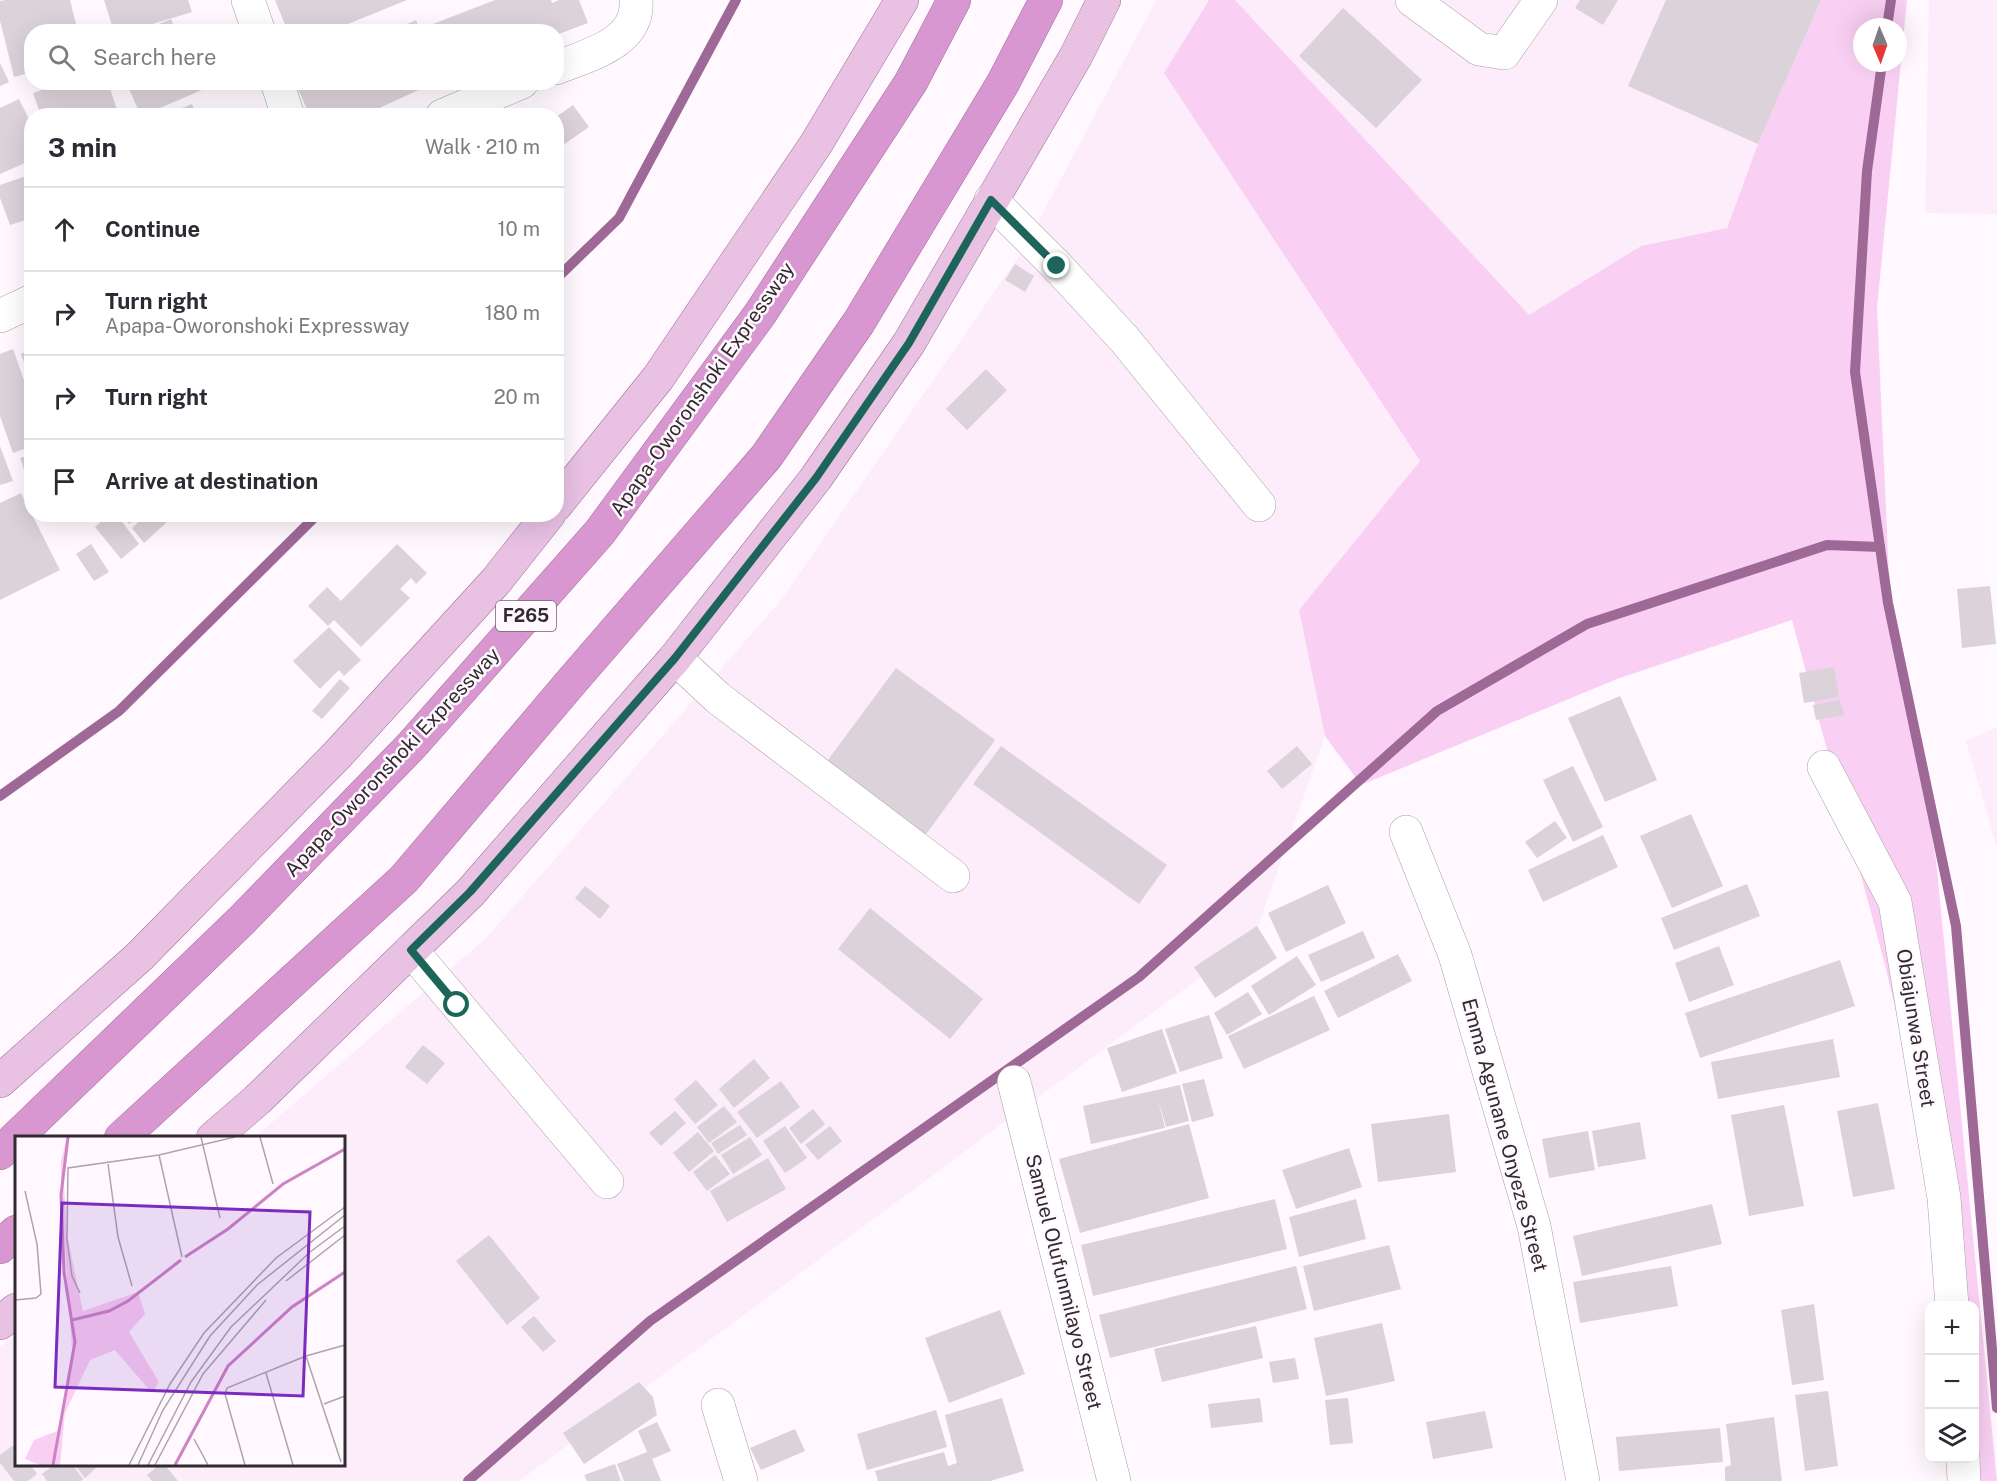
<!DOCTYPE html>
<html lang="en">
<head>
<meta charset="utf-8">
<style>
  :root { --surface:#fff; --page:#f7f7f7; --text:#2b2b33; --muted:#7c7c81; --line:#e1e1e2 }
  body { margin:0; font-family:"Public Sans",sans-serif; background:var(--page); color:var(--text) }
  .controls { position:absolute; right:18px; bottom:18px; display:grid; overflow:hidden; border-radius:12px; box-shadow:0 6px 24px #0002 }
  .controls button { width:54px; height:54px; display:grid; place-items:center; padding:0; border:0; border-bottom:2px solid var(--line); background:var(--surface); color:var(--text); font:30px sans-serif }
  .compass { position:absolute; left:1853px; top:18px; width:54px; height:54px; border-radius:50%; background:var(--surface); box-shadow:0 6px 24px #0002; rotate:178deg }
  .stop { position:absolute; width:18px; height:18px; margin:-14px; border:4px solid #1d655a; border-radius:50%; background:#fff }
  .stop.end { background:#1d655a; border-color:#fff; box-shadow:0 2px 6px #0008 }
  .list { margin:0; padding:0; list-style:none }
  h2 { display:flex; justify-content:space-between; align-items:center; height:78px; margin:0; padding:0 24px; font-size:26px }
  h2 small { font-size:20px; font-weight:400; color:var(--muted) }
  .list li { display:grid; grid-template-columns:39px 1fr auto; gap:18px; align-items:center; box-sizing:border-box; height:84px; padding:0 24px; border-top:2px solid var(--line) }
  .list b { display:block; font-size:22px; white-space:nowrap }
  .list p { margin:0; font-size:20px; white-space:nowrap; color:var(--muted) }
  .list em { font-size:20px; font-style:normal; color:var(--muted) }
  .icon { flex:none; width:33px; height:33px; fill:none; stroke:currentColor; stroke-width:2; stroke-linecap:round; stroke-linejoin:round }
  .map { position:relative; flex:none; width:1997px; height:1481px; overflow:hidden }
  .search { position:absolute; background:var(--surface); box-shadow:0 6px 24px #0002; left:24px; top:24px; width:540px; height:66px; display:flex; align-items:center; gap:15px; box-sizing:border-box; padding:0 21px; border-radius:24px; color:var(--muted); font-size:22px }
  .panel { position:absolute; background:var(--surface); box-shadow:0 6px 24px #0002; left:24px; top:108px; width:540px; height:414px; border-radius:24px }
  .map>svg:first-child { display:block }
</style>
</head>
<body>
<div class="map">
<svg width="1997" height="1481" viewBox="0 0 1997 1481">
  <rect width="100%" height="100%" fill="#fff8fe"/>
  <g fill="#fdedfa">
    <polygon points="1156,0 1209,0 1164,73 1420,462 1299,610 1325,736 1254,938 519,1481 0,1481 0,1347 16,1335 16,1464 344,1464 344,1138 255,1137 485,939 781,600 1022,252"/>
    <polygon points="1235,0 1821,0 1758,144 1727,228 1641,246 1529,316"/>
    <polygon points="1929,0 1997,0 1997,214 1925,213"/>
    <polygon points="1997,727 1997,848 1966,741"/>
  </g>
  <path fill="#f9d0f3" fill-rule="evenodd" d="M1209 0H1235L1529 315 1641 246 1727 228 1758 144 1821 0H1907L1877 308 1890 600 1936 860 1997 1481H1972L1974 1458V1306L1955 1305 1947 1225 1884 961 1792 620 1617 679 1361 785 1325 736 1299 610 1420 461 1164 73ZM1862 27H1898V63H1862Z"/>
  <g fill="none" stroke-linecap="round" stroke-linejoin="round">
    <g stroke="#9e6997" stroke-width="10">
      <polyline points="1887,27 1891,0"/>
      <polyline points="1882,63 1867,171 1855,372 1888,603 1956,926 1997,1408"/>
      <polyline points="556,279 619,218 736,0"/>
      <polyline points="0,796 119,711 318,514"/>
      <polyline points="468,1481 650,1321 1139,977 1437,711 1587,624 1827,545 1880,547"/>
    </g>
  </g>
  <g fill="#dbd2da">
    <polygon points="5,0 70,0 78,32 32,32 32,72 14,77 0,21 0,1"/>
    <polygon points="104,0 188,0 192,12 126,32 114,32"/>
    <polygon points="275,0 407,0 328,32 288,32"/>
    <polygon points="495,0 551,0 552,3 559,0 579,0 588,23 556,35 556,32 436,32 433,24"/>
    <polygon points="1580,0 1618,0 1603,25 1575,8"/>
    <polygon points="1666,0 1821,0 1758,144 1628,86"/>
    <polygon points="1343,8 1422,80 1376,128 1299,56"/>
    <polygon points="171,19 176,31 142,31"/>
    <polygon points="416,20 421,32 390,32"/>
    <polygon points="0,63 9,82 0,86"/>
    <polygon points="67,82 108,82 119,116 41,116 33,93"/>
    <polygon points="126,82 198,82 202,90 141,116"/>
    <polygon points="295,82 436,82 362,116 310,116"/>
    <polygon points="19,99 32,125 32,160 0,174 0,108"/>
    <polygon points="192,104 196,116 164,116 164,115"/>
    <polygon points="573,105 589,127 556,150 556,117"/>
    <polygon points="32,174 32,218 10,225 0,198 0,185"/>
    <polygon points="1015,264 1034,276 1025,292 1005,280"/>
    <polygon points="13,349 32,403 32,446 13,453 0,416 0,354"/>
    <polygon points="32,349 32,382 31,382 21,354"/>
    <polygon points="986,369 1007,390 967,430 946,409"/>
    <polygon points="0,446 13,481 0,485"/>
    <polygon points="32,454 32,490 31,490 20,458"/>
    <polygon points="21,493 60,570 0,600 0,503"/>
    <polygon points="110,514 116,514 139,544 121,559 95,527"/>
    <polygon points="122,514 142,514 129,524"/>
    <polygon points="147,514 160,514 167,522 144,543 132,528"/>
    <polygon points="473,514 490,514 482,523"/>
    <polygon points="91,544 109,572 94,581 76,554"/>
    <polygon points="397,544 427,573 416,584 411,578 400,589 410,598 361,647 334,620 328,626 308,606 327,587 341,601"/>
    <polygon points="1990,586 1996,644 1962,648 1957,589"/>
    <polygon points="329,627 361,660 344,676 339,670 320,689 293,661"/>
    <polygon points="1834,667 1839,697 1804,703 1799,673"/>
    <polygon points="896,668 995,740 924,837 825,764"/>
    <polygon points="340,679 350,688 322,719 312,711"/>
    <polygon points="1620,696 1657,780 1605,802 1568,718"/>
    <polygon points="1840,700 1844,715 1816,720 1813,705"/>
    <polygon points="1001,746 1167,865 1139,904 973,784"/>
    <polygon points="1297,746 1312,764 1282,789 1267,771"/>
    <polygon points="1573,766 1603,827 1573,842 1543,780"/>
    <polygon points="1691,814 1723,886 1672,908 1640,836"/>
    <polygon points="1555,821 1567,838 1537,858 1525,842"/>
    <polygon points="1603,835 1618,867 1543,902 1528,870"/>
    <polygon points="1747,884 1760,916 1674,950 1661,918"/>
    <polygon points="1328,885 1346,923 1286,952 1268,913"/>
    <polygon points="585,886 610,906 600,919 575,898"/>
    <polygon points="870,908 983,999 950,1039 838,949"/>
    <polygon points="1257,926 1277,958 1215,998 1194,967"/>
    <polygon points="1363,931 1375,958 1321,982 1308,955"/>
    <polygon points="1719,946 1734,985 1689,1002 1675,963"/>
    <polygon points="1398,954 1412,981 1338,1018 1324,991"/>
    <polygon points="1297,956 1316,985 1269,1015 1251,986"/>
    <polygon points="1840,960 1855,1006 1700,1058 1685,1013"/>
    <polygon points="1248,992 1262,1014 1227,1035 1214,1013"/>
    <polygon points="1314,996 1330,1030 1244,1069 1228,1036"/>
    <polygon points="1209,1015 1223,1058 1180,1072 1165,1029"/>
    <polygon points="1162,1029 1177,1073 1122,1092 1107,1048"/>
    <polygon points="1833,1039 1840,1077 1718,1099 1711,1062"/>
    <polygon points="423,1045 445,1063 427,1084 405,1067"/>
    <polygon points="754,1059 770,1078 734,1108 719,1089"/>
    <polygon points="1204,1079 1214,1116 1192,1122 1182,1084"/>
    <polygon points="696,1080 718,1105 695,1124 674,1099"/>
    <polygon points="781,1081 800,1107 757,1138 737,1112"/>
    <polygon points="1180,1085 1189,1121 1166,1127 1158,1099 1165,1128 1091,1144 1083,1106"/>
    <polygon points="1878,1103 1895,1189 1853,1197 1837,1111"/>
    <polygon points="1784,1105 1804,1206 1749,1216 1731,1115"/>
    <polygon points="724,1106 737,1122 709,1143 697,1127"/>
    <polygon points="813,1109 825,1124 801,1144 789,1128"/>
    <polygon points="675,1111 686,1123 661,1146 649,1133"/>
    <polygon points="1449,1114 1456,1172 1378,1182 1371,1124"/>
    <polygon points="1640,1122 1646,1159 1598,1167 1592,1131"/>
    <polygon points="1189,1124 1209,1198 1080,1233 1059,1159"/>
    <polygon points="740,1125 747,1135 718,1154 711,1143"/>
    <polygon points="785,1126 807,1158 785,1173 763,1141"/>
    <polygon points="830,1126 842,1141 818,1160 805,1145"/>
    <polygon points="1588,1131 1595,1170 1549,1178 1542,1139"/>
    <polygon points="698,1132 714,1151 689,1172 673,1153"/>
    <polygon points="750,1137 762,1155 733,1174 721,1155"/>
    <polygon points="1349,1148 1362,1187 1296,1209 1282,1170"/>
    <polygon points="715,1155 730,1174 707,1191 693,1172"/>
    <polygon points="768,1158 786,1189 727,1222 710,1191"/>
    <polygon points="1275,1199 1287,1249 1093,1296 1081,1245"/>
    <polygon points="1356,1199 1366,1239 1299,1257 1289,1217"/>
    <polygon points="1712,1204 1722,1244 1582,1276 1573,1236"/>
    <polygon points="489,1235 540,1298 507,1325 456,1261"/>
    <polygon points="1389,1245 1401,1289 1314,1311 1303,1266"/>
    <polygon points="1296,1266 1307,1309 1110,1358 1099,1315"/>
    <polygon points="1671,1266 1678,1306 1580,1323 1573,1282"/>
    <polygon points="1814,1304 1824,1380 1792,1385 1781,1310"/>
    <polygon points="1000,1310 1025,1374 949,1403 925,1338"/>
    <polygon points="534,1316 556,1341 543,1352 521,1327"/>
    <polygon points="1382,1323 1395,1381 1326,1396 1314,1338"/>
    <polygon points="1256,1326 1263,1358 1162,1382 1154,1349"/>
    <polygon points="1295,1358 1299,1379 1273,1383 1269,1362"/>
    <polygon points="639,1382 653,1397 657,1415 584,1464 563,1433"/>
    <polygon points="1828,1391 1838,1466 1805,1471 1795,1395"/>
    <polygon points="1002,1398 1024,1471 990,1481 878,1481 875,1471 944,1452 948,1466 957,1463 945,1415"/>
    <polygon points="1260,1398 1263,1422 1211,1428 1208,1404"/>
    <polygon points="1348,1398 1353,1443 1330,1445 1325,1400"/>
    <polygon points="936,1410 947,1447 867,1470 857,1434"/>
    <polygon points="1485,1411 1493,1448 1433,1459 1426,1422"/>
    <polygon points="1774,1417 1782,1481 1725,1481 1725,1467 1731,1465 1726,1424"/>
    <polygon points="657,1422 671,1451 652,1459 661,1481 624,1481 617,1464 647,1452 638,1431"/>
    <polygon points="1720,1428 1723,1462 1619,1471 1616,1437"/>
    <polygon points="795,1429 805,1451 761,1470 750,1448"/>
    <polygon points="15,1444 16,1464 30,1464 37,1474 28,1481 14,1481 0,1463 0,1455"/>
    <polygon points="55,1464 72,1464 83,1479 81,1481 47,1481 42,1474"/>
    <polygon points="74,1464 94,1464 96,1468 85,1478"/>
    <polygon points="160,1464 164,1464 178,1481 152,1481 147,1475"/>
    <polygon points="615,1464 621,1481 587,1481 584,1475"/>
  </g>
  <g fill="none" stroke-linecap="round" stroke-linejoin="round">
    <defs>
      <g id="minor">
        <polyline points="248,0 259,32"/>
        <polyline points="1412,0 1479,49 1504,53 1541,0"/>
        <path d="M556 68C588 55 640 43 636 0"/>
        <polyline points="277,82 288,116"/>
        <polyline points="442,116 522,82"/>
        <polyline points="991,200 1057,266 1125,340 1259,505"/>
        <polyline points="0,316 32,301"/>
        <polyline points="675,658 718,698 953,876"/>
        <polyline points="1824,767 1895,902 1944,1198 1952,1306"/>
        <polyline points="1406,832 1455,955 1534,1226 1583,1481"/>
        <polyline points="411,950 607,1182"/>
        <polyline points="1014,1082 1114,1481"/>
        <polyline points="718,1405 741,1481"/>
        <polyline points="1963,1458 1964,1481"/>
      </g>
      <g id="major">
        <polyline points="556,505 658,378 816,144 902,0"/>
        <polyline points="0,1081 140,956 339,753 496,581 549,514"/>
        <polyline points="213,1138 257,1100 470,893 675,658 816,478 909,343 1076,56 1104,0"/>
        <polyline points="0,1323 16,1310"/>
      </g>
      <g id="highway">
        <polyline points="121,1138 404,879 572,681 766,457 859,322 1003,83 1046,0"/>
        <polyline points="0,1153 242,920 412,745 600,532 760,314 911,82 954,0"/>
        <polyline points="0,1247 16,1232"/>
      </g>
    </defs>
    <use href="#minor" stroke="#a8a0a7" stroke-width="34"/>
    <use href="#major" stroke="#9d7197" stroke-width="34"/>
    <use href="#highway" stroke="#9d7197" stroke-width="34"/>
    <use href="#minor" stroke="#fff" stroke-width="33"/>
    <use href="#major" stroke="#e8c1e3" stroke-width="33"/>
    <use href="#highway" stroke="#d897d0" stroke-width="33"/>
  </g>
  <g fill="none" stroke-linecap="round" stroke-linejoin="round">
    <polyline stroke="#1d655a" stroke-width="8" points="457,1005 411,950 470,892 675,658 816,478 909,343 991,200 1057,266"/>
  </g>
  <g text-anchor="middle" stroke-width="5" stroke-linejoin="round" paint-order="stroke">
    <rect fill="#fff8fe" stroke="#6d686c" stroke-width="1.5" x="496" y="601" width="60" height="30" rx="4.5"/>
    <g font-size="18" font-weight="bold" fill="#2f2b2e">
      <text x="526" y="622">F265</text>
    </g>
    <g font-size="20" fill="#2f2b2e" stroke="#fff8fe">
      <text transform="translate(702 389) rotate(-55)" y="7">Apapa-Oworonshoki Expressway</text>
      <text transform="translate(392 762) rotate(-47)" y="7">Apapa-Oworonshoki Expressway</text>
      <text transform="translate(1916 1028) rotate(81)" y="7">Obiajunwa Street</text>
      <text transform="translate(1505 1135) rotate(75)" y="7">Emma Agunane Onyeze Street</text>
      <text transform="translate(1064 1282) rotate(76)" y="7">Samuel Olufunmilayo Street</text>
    </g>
  </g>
  <g transform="translate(15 1136)">
    <rect width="330" height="330" fill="#fff8fe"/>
    <path d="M52 1 48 32 52 99 68 175 123 156 130 178 114 196 144 246 137 257 100 214 75 224 50 277 45 329H25L10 323 19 304 45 294 57 213 46 58V25Z" fill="#f9d0f3"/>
    <path fill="none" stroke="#cd83c4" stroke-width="3" d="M170 121 213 93 268 48 330 13M57 184 94 175 113 165 166 124M38 329 60 206 49 136 46 59 53 1M160 329 213 230 277 171 330 136"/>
    <path fill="none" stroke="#aca6ab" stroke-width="1.5" d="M186 1 205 82M245 1 258 48M144 19 167 121M93 28 103 101 117 150M271 145 330 99M65 157 57 140 52 103 53 32 144 19 220 1M0 164 21 162 26 158 22 108 10 55M291 220 326 326M251 237 278 329M309 268 330 260M179 303 193 329M114 329 155 248 189 197 261 122 330 71M123 329 148 274 195 200 242 149 330 79M133 329 176 246 216 191 295 116 330 90M140 329 188 238 251 164M230 329 210 258 212 252 291 220 330 209"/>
    <path fill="#7b2cbf" fill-opacity="0.15" stroke="#7b2cbf" stroke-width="3" d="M47 67 295 76 288 260 40 251Z"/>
    <rect width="330" height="330" fill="none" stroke="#2f2b2e" stroke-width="3"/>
  </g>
</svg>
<div class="controls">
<button>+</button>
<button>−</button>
<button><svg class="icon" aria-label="layers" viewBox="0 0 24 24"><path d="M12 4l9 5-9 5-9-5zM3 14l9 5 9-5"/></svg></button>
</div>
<svg class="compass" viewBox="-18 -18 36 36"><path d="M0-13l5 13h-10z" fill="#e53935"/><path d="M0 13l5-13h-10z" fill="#7c7c81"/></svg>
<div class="stop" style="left:457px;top:1005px"></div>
<div class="stop end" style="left:1057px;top:266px"></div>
<div class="search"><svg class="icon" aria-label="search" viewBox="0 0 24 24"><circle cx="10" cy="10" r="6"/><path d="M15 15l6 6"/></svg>Search here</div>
<section class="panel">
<h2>3 min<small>Walk · 210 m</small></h2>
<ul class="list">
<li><svg class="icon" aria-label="ahead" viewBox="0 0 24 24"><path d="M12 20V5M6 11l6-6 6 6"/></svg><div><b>Continue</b></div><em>10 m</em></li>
<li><svg class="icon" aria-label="right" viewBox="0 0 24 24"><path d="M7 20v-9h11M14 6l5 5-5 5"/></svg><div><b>Turn right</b><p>Apapa-Oworonshoki Expressway</p></div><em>180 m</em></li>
<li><svg class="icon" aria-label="right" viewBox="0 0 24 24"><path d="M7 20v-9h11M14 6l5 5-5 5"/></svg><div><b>Turn right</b></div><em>20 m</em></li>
<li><svg class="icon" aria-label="arrive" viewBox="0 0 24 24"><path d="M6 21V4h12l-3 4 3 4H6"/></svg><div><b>Arrive at destination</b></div></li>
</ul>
</section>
</div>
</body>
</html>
